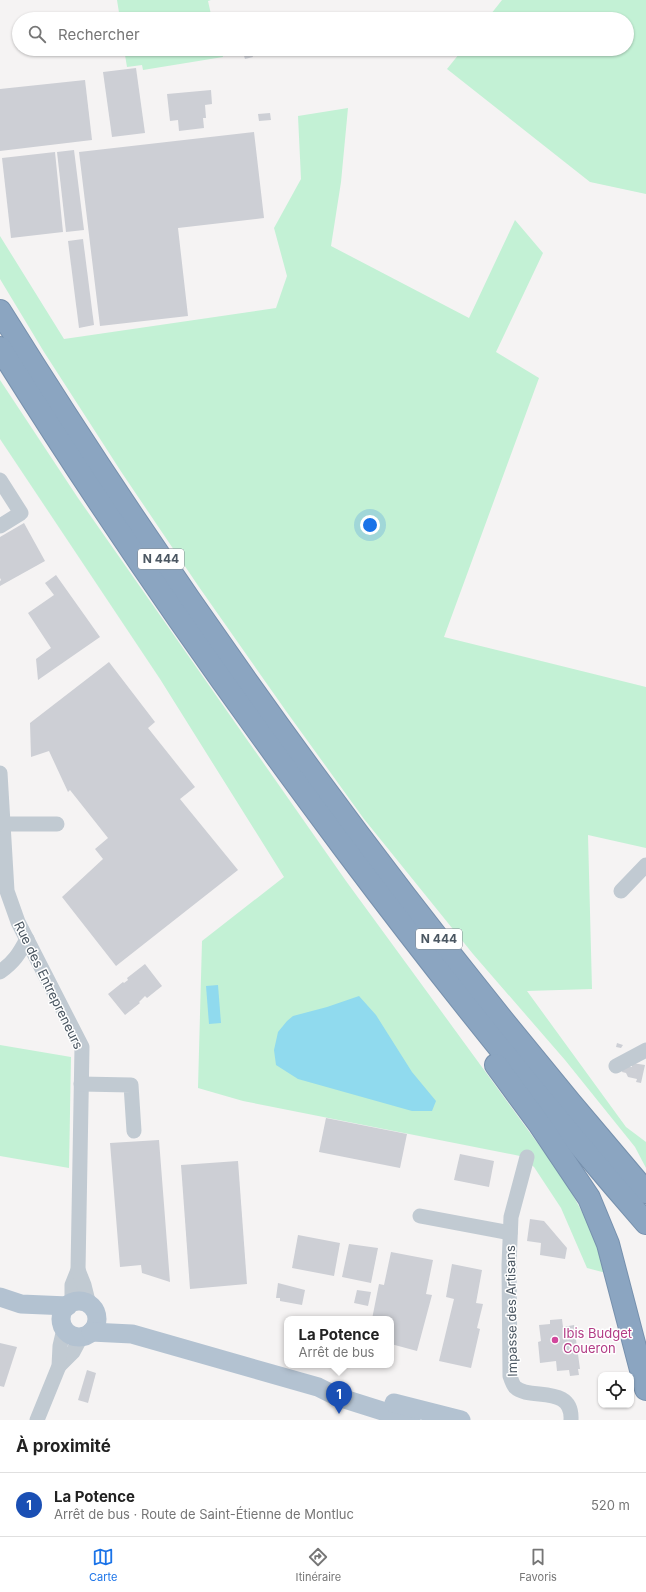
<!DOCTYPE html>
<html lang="fr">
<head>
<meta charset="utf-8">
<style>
  :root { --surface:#fff; --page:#f2f2f2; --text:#222; --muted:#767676; --line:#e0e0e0; --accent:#1a73e8 }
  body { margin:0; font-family:Inter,sans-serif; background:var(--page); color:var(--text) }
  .controls { position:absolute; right:12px; bottom:12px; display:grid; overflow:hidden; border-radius:8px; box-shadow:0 1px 3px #0004 }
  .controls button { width:36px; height:36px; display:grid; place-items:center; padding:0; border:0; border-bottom:1px solid var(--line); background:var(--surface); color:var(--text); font:20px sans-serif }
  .you { position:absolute; left:370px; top:525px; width:14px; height:14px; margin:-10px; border:3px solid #fff; border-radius:50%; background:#1a73e8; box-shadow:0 0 0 6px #1a73e833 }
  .badge { display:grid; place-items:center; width:26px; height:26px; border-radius:50%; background:var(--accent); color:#fff; font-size:13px; font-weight:700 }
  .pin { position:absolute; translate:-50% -33px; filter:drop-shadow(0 1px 2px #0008) }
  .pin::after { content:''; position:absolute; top:21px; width:14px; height:12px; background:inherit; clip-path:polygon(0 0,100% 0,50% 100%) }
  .popup { position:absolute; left:284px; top:1316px; width:110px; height:52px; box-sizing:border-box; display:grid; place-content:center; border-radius:8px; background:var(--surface); filter:drop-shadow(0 1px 3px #0005); font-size:13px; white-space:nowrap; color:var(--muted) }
  .popup b { font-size:15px; color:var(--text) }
  .popup::after { content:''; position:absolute; left:50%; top:100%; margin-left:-8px; border:8px solid transparent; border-top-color:var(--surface) }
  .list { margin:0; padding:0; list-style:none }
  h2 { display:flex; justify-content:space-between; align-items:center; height:52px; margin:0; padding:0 16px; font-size:17px }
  h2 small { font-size:13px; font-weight:400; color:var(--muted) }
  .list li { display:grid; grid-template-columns:26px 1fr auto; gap:12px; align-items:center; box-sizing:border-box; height:64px; padding:0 16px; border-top:1px solid var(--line) }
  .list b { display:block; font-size:15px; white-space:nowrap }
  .list p { margin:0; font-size:13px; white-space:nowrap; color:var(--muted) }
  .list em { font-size:13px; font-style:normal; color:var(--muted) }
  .icon { flex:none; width:22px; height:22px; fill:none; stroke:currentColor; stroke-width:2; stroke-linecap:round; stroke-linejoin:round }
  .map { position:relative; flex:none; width:646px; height:1420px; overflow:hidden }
  .search { position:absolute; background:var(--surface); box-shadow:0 1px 3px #0004; left:12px; right:12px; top:12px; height:44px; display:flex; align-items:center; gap:10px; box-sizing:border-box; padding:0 14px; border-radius:22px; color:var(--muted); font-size:15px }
  .sheet { height:116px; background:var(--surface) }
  nav { display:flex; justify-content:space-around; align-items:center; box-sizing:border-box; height:56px; border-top:1px solid var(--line); background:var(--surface); font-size:11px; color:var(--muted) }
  nav a { display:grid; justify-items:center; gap:2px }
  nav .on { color:var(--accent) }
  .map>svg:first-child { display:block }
</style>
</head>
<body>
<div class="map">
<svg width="646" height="1420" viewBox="0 0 646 1420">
  <rect width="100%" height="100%" fill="#f5f3f3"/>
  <g fill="#c3f1d5">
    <polygon points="117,0 211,0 208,1 212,19 120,19"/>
    <polygon points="502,0 646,0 646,194 590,182 447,69 463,49 627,49 627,19 487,19"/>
    <polygon points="124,49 221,49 223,57 143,70 142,65 127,67"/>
    <polygon points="348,108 341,182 331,246 469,318 515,220 543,253 496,352 539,378 444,637 646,687 646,848 588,835 592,989 527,991 626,1127 646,1142 646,1168 635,1147 565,1060 473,954 364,819 286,711 199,587 122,473 44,352 0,279 0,236 64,339 276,308 287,276 274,228 301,179 298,116"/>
    <polygon points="0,380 78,498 346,881 566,1182 591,1229 606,1273 587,1268 561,1208 534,1167 520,1156 243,1101 198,1088 202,941 284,877 160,679 0,439"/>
    <polygon points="0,1045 71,1057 69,1168 0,1156"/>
  </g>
  <g fill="#90daee">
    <polygon points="218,985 221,1023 209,1024 206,986"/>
    <polygon points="359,996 376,1015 412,1072 436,1101 432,1111 412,1111 298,1079 276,1065 274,1050 278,1032 287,1021 293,1016 327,1007"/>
  </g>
  <g fill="#cdcfd5">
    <polygon points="242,49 257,49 251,51 253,57 245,59"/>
    <polygon points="136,68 145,133 112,137 103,72"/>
    <polygon points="85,80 92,140 0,151 0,89"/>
    <polygon points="211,90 212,104 205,105 206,118 203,118 204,128 179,131 178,120 170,121 167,94"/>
    <polygon points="270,113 271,120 259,121 258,114"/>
    <polygon points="254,132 264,218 178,228 188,316 100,326 79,152"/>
    <polygon points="74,150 84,230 66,232 57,152"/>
    <polygon points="55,152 63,232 11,238 2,158"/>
    <polygon points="83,239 94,325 79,328 68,241"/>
    <polygon points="24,523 45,561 0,586 0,581 1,580 0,578 0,537"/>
    <polygon points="56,575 100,637 38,680 36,659 51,648 28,613 54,595 45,583"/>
    <polygon points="109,662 155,722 148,728 195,787 180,799 238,870 116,966 62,897 103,859 95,849 108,838 70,790 68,792 49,751 31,757 30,723"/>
    <polygon points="145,964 162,986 147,998 145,996 139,1002 140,1003 125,1015 108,994 123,982 124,983 128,980 127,978"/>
    <polygon points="617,1043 623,1045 621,1048 616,1047"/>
    <polygon points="632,1063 645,1065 641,1083 636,1082 637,1079 628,1077 626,1073 622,1072 623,1067 632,1067"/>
    <polygon points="326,1118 407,1134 400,1168 319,1152"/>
    <polygon points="159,1140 170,1282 142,1273 141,1265 120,1267 110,1143"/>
    <polygon points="460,1154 494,1161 489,1187 454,1180"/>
    <polygon points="238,1161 247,1284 190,1289 181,1165"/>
    <polygon points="530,1219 544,1221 567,1248 565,1259 540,1255 541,1243 527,1241"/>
    <polygon points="298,1235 340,1243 334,1276 292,1268"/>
    <polygon points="349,1244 378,1248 371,1283 342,1277"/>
    <polygon points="391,1252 433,1260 426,1294 432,1295 417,1351 391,1344 391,1319 372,1319 379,1284 384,1285"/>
    <polygon points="452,1264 482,1270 476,1303 483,1304 477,1328 480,1329 471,1368 439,1361 454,1299 446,1297"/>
    <polygon points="278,1283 305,1290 302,1305 280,1301 280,1298 276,1298"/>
    <polygon points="357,1290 371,1292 368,1306 354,1303"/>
    <polygon points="562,1319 563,1327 574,1325 580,1369 578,1369 579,1375 570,1376 569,1370 557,1371 556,1361 540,1363 538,1342 541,1341 539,1325 550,1324 550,1320"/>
    <polygon points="0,1343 17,1347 4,1387 0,1386"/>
    <polygon points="87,1370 96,1373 88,1403 78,1400"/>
  </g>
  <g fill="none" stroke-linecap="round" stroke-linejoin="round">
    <defs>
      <g id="highway">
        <path d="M0 311C193 620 408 916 646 1192"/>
        <path d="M0 348C107 520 223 686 344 848 440 976 541 1102 646 1223"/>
        <polyline points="496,1065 540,1125 589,1198 608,1244 646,1389"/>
      </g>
    </defs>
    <use href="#highway" stroke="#7690ad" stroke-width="24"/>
    <g stroke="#c1cad2" stroke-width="15">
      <polyline points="0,480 21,513 0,526"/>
      <polyline points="0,773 7,891 18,922 82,1047 78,1270 72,1285 72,1303"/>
      <polyline points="3,824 57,824"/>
      <polyline points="621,891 646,865"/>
      <path d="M0 972C14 962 19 954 27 939"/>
      <polyline points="616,1066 646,1050"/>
      <polyline points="81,1084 131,1085 134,1131"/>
      <path d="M527 1157 511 1217 509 1265 510 1376C511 1379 513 1385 515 1387 529 1401 573 1384 571 1420"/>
      <polyline points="420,1216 510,1233"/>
      <polyline points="78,1270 84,1285 89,1305"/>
      <polyline points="59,1366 73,1352 81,1337"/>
      <polyline points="37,1420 59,1366 60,1346 64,1329"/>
    </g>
    <g stroke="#b3c2d1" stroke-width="19">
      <polyline points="0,1297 21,1304 68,1306"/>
      <circle cx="79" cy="1319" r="18"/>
      <polyline points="91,1332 132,1334 318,1387 338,1397 411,1420"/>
      <polyline points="394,1403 461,1420"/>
    </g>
    <use href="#highway" stroke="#8ba5c1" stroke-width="22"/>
  </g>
  <circle fill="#d1479c" stroke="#fff" stroke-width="1.5" cx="555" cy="1340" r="4"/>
  <g text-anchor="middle" stroke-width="3" stroke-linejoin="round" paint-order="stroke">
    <g fill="#fff" stroke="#808990" stroke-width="1">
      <rect x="138" y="549" width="46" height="20" rx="3"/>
      <rect x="416" y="929" width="46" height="20" rx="3"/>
    </g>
    <g font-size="12" font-weight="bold" fill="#4a5661">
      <text x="161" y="563">N 444</text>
      <text x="439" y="943">N 444</text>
    </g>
    <g font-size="13" fill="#4a5661" stroke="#fff">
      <text transform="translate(49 985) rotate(64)" y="5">Rue des Entrepreneurs</text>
      <text transform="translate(511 1311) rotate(-91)" y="5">Impasse des Artisans</text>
    </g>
    <g font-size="13" fill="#b23c85" stroke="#fff" text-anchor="start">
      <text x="563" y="1338">Ibis Budget<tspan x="563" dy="15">Coueron</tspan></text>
    </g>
  </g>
</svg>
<div class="controls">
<button><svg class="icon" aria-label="locate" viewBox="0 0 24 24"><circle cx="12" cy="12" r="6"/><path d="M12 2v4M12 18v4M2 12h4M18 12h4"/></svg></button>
</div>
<div class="you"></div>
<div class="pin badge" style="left:339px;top:1414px;background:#1a4fb4">1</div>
<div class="popup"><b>La Potence</b>Arrêt de bus</div>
<div class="search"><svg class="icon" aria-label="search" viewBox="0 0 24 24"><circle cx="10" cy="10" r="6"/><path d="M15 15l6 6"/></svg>Rechercher</div>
</div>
<section class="sheet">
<h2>À proximité<small></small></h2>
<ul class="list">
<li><span class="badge" style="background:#1a4fb4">1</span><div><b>La Potence</b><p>Arrêt de bus · Route de Saint-Étienne de Montluc</p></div><em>520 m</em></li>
</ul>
</section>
<nav>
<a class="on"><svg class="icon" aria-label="map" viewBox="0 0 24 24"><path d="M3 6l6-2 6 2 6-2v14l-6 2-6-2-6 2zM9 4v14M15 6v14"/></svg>Carte</a>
<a><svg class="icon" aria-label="directions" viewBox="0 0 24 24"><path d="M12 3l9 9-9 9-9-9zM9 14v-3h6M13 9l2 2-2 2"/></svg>Itinéraire</a>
<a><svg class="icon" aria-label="saved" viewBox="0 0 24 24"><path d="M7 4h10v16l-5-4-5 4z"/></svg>Favoris</a>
</nav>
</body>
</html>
